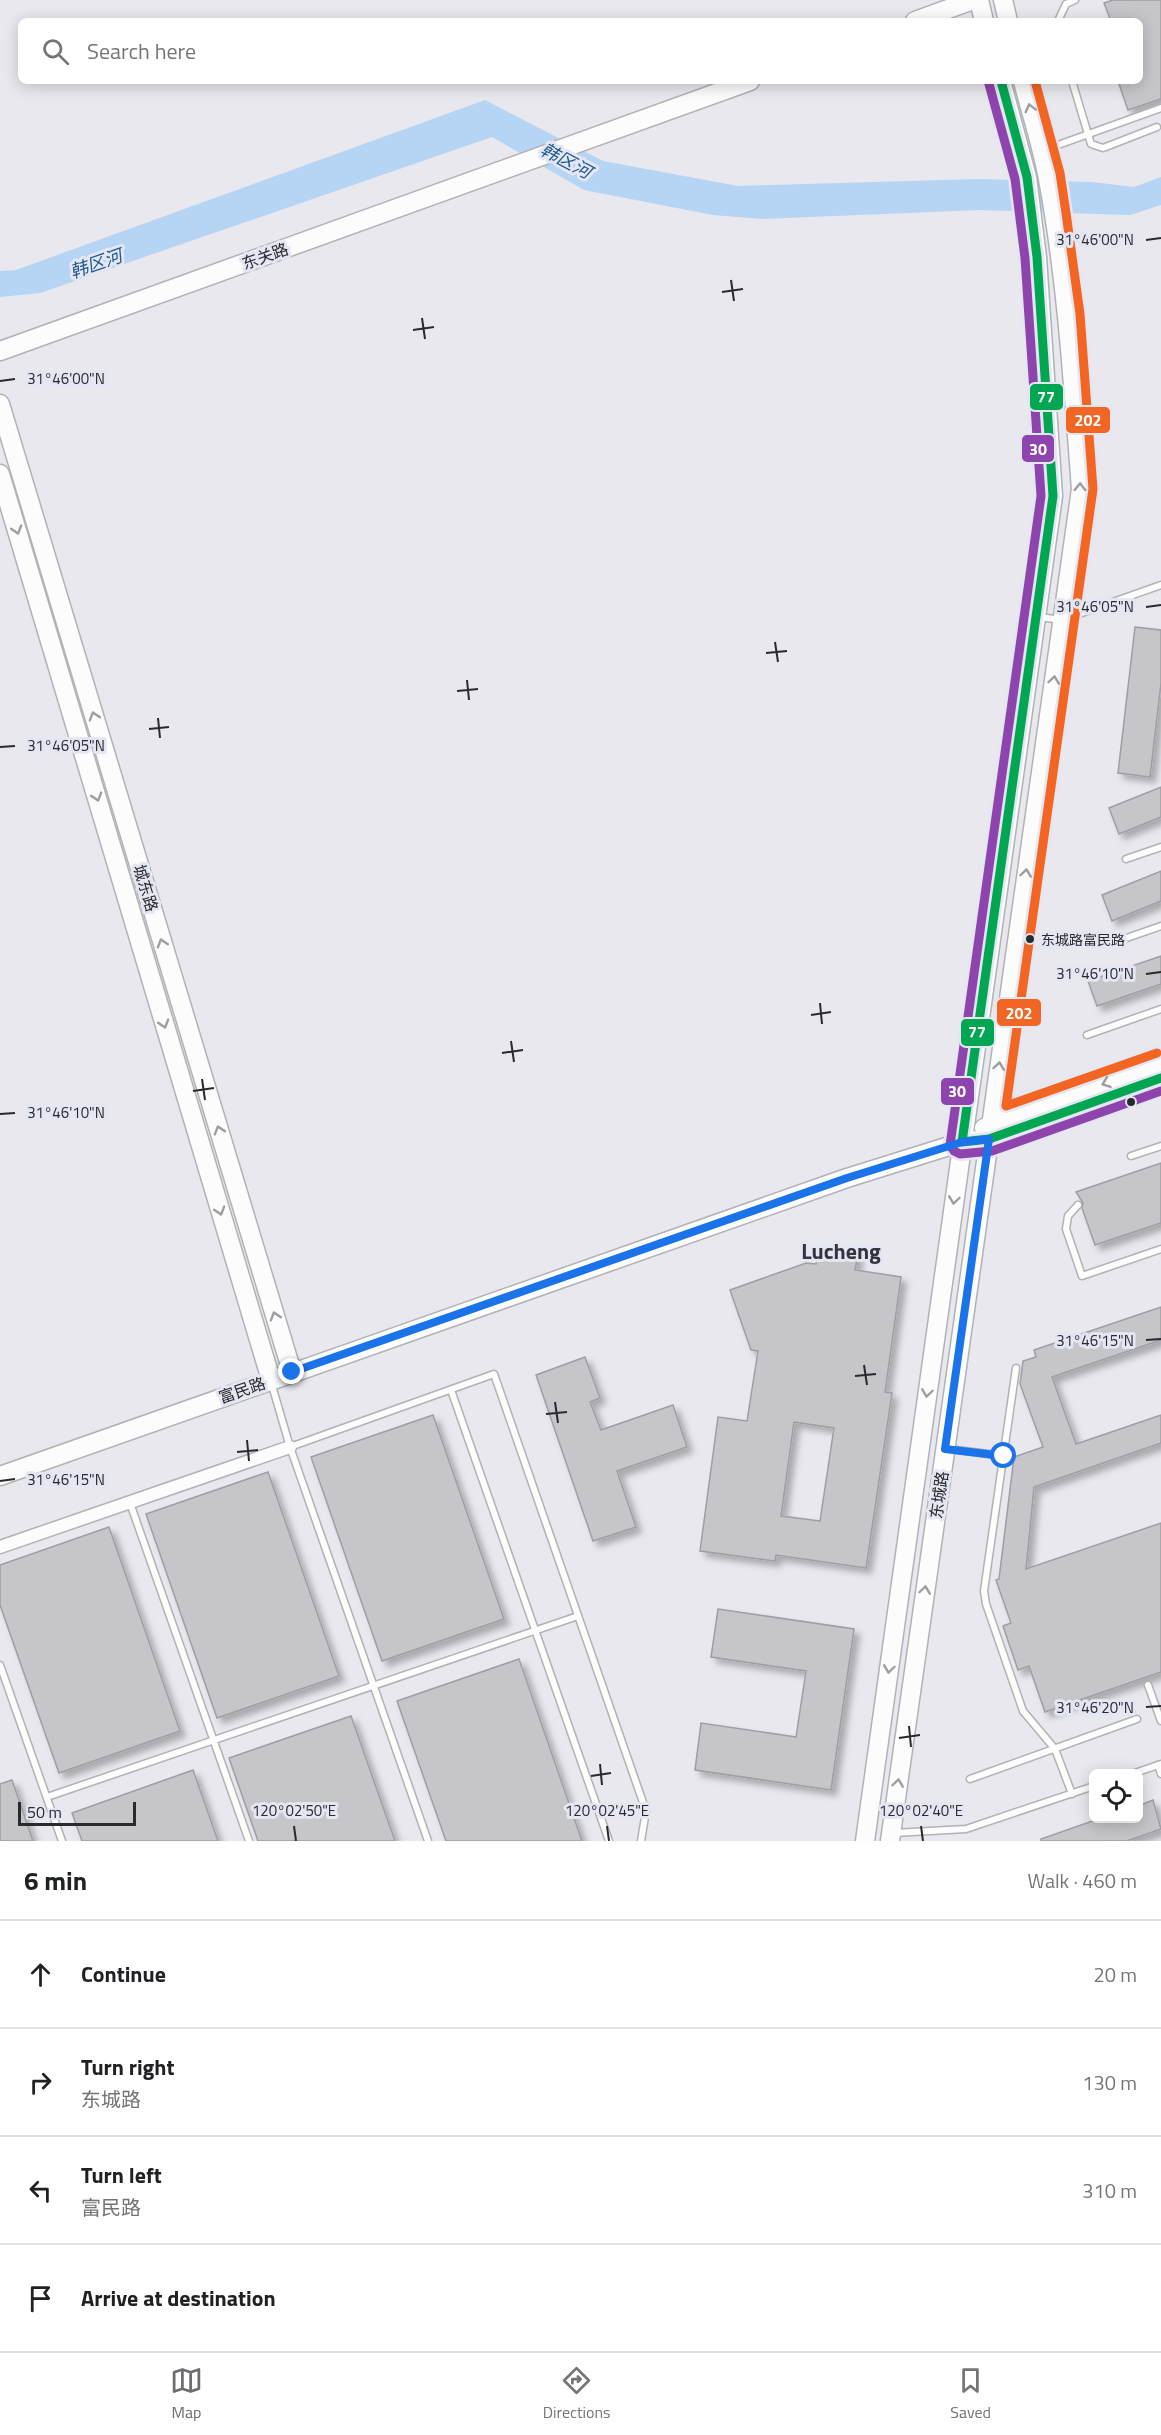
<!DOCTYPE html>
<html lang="en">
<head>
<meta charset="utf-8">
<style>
  :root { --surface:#fff; --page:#f2f2f2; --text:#202124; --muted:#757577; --line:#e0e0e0; --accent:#6c6c71 }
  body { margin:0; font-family:"Titillium Web","Noto Sans SC",sans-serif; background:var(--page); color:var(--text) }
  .controls { position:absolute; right:18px; bottom:18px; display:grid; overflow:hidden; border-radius:9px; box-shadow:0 3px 15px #0003 }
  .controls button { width:54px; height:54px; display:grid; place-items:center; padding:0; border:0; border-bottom:2px solid var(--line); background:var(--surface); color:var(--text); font:30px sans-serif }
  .scale { position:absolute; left:18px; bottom:15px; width:118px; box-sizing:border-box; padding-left:6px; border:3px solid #292a2e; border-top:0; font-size:16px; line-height:21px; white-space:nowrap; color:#292a2e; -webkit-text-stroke:4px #e4e6f2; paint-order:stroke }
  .stop { position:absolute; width:18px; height:18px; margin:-14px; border:4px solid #1a73e8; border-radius:50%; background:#fff }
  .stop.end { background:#1a73e8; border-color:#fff; box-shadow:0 2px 6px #0008 }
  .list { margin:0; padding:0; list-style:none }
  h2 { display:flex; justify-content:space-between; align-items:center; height:78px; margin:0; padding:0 24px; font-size:26px }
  h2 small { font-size:20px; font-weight:400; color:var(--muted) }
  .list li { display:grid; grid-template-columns:39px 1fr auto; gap:18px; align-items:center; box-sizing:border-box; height:108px; padding:0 24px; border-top:2px solid var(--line) }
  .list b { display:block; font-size:22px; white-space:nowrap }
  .list p { margin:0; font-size:20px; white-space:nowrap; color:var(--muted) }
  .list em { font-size:20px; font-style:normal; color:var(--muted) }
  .icon { flex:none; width:33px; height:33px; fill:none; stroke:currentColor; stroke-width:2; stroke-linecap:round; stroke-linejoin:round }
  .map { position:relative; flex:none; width:1161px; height:1841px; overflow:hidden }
  .search { position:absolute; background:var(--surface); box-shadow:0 3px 15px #0003; left:18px; right:18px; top:18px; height:66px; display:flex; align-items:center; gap:15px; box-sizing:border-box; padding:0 21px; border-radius:9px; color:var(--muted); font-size:22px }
  .sheet { height:510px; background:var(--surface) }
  nav { display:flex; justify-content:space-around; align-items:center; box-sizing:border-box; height:84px; border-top:2px solid var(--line); background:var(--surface); font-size:16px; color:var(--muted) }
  nav a { display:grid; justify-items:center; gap:3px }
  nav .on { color:var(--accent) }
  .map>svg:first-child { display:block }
</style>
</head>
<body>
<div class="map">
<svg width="1161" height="1841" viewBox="0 0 1161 1841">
  <defs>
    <filter id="shadow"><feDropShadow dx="5.5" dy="5.5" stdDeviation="3" flood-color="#0004"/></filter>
  </defs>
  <rect width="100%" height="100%" fill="#e8e8ee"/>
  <polygon fill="#b6d4f3" points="485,100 603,161 738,186 978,179 1092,182 1134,187 1161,177 1161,205 1130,215 980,210 762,219 713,215 584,190 492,137 40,293 0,297 0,271 16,270"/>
  <g fill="#c5c5ca" stroke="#9e9ea3" stroke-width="1.5" fill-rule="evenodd" filter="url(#shadow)">
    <polygon points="1113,0 1161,0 1161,99 1128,110 1118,81 1140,81 1140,21 1111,21 1104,3"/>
    <polygon points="1135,627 1161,630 1161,683 1150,777 1118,773"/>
    <polygon points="1161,787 1161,817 1119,834 1109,808"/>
    <polygon points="1161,871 1161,901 1112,921 1102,895"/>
    <polygon points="1161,956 1161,984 1097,1006 1088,981"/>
    <polygon points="1161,1163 1161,1223 1095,1245 1082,1208 1083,1203 1076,1192"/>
    <path d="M818 1248 858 1254 855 1270 901 1277 885 1392 892 1393 866 1568 776 1555 775 1561 700 1551 718 1417 747 1421 758 1351 751 1350 730 1290 806 1263 816 1264ZM794 1422 834 1428 820 1521 781 1516Z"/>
    <polygon points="1161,1307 1161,1340 1052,1377 1076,1444 1161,1415 1161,1443 1034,1487 1026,1569 1161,1523 1161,1672 1045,1712 1029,1666 1018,1670 1003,1626 1011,1623 996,1580 999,1579 1014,1457 1043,1447 1020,1384 1023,1361 1036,1357 1034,1350"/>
    <polygon points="585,1357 600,1398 590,1402 601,1430 673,1405 687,1447 617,1471 636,1527 593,1541 536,1375"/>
    <polygon points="433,1415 504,1619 382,1661 311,1457"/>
    <polygon points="268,1472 339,1676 217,1718 146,1514"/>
    <polygon points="109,1527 180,1731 59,1773 0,1605 0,1565"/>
    <polygon points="718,1609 854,1629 831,1790 695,1770 701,1723 796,1737 806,1671 711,1657"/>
    <polygon points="519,1659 582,1841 446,1841 397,1701"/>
    <polygon points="351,1716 395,1841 258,1841 229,1758"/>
    <polygon points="193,1770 218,1841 82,1841 72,1813"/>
    <polygon points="12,1780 33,1841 0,1841 0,1784"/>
    <polygon points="1153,1800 1161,1829 1127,1841 1041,1841 1041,1839 1101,1818 1138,1818 1138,1806"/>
  </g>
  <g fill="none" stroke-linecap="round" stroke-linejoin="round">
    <defs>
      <g id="lane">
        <polyline points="1058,21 1066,4 1075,0"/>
        <polyline points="1072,81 1091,144 1103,148 1157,127"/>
        <polyline points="1044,150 1161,108"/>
        <polyline points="1039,617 1062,620 1161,585"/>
        <polyline points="1126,859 1161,847"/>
        <polyline points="1118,941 1161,926"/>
        <polyline points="1087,1035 1161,1009"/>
        <polyline points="1131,1156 1161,1146"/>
        <polyline points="1078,1205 1068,1216 1066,1229 1082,1276 1161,1249"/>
        <polyline points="1016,1368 984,1591 986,1604 1023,1711 1055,1749 1072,1794"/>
        <polyline points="271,1382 290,1447 428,1841"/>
        <polyline points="451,1390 609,1841"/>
        <polyline points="290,1447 494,1374 646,1811 641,1841"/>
        <polyline points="949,1449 1004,1456"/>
        <polyline points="130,1503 249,1841"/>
        <polyline points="0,1665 62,1841"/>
        <polyline points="1148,1685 1161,1721"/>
        <polyline points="1158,1765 1161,1774"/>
        <polyline points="1132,1774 1161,1764"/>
        <polyline points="970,1779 1137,1719"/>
        <polyline points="47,1797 578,1616"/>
        <polyline points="894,1833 966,1829 1094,1786"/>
      </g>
      <polyline id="street" points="0,1547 290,1447"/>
      <g id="secondary">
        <polyline points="979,0 984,21"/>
        <polyline points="1003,0 1008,21"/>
        <polyline points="915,21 973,0"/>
        <polyline points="0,351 750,81"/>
        <polyline points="0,404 292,1372"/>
        <polyline points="0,474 271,1380"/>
        <polyline points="984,1128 1161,1064"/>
        <polyline points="0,1476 847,1178 962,1142 989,1139 1161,1078"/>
        <polyline points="865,1841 1053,496 1037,257 1027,177 1001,81"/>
        <path d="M890 1841 1081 489C1073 385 1067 281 1048 179 1042 146 1031 113 1023 81"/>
      </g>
    </defs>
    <use href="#lane" stroke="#b1b2b6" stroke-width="9"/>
    <use href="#street" stroke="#b1b2b6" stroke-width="15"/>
    <use href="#secondary" stroke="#b1b2b6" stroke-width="21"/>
    <use href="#lane" stroke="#fcfcfc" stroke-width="6"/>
    <use href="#street" stroke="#fcfcfc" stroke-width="12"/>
    <use href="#secondary" stroke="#fcfcfc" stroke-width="18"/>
    <defs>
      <polyline id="bus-1" points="1001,81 1027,177 1037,257 1053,496 962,1142 989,1139 1161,1078"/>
      <polyline id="bus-2" points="989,84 1015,179 1025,258 1041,496 950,1145 954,1151 960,1154 992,1151 1161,1091"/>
      <polyline id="bus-3" points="1035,81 1060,173 1066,213 1080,314 1093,489 1006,1106 1157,1053"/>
    </defs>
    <use href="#bus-1" stroke="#e4e6f2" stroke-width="14"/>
    <use href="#bus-2" stroke="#e4e6f2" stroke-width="14"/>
    <use href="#bus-3" stroke="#e4e6f2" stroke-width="14"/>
    <use href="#bus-1" stroke="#00a651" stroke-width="9"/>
    <use href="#bus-2" stroke="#8e44ad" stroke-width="9"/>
    <use href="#bus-3" stroke="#f26522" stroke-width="9"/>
  </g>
  <defs><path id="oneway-chevron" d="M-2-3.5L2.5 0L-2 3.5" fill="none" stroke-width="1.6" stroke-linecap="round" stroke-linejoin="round" transform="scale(1.5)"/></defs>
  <g stroke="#9d9e9f">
    <use href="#oneway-chevron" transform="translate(1030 108) rotate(-104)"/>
    <use href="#oneway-chevron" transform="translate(1080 487) rotate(-89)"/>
    <use href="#oneway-chevron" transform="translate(17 530) rotate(73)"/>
    <use href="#oneway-chevron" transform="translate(1054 680) rotate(-82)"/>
    <use href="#oneway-chevron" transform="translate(94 716) rotate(-107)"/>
    <use href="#oneway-chevron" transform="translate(97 797) rotate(73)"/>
    <use href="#oneway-chevron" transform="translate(1026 873) rotate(-82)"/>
    <use href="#oneway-chevron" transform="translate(162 943) rotate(-107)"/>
    <use href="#oneway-chevron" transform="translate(164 1024) rotate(73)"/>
    <use href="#oneway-chevron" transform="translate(999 1066) rotate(-82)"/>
    <use href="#oneway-chevron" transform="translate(1106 1083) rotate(160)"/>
    <use href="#oneway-chevron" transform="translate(219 1130) rotate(-107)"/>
    <use href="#oneway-chevron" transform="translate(954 1200) rotate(98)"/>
    <use href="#oneway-chevron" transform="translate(220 1211) rotate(73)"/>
    <use href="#oneway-chevron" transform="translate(275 1316) rotate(-107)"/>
    <use href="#oneway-chevron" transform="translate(927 1393) rotate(98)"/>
    <use href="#oneway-chevron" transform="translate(925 1590) rotate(-82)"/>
    <use href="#oneway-chevron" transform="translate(889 1669) rotate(98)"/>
    <use href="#oneway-chevron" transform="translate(898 1783) rotate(-82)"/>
  </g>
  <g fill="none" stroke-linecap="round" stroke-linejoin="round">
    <polyline stroke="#1a73e8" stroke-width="8" points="292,1372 847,1178 962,1142 989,1139 945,1449 1004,1456"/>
  </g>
  <path fill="none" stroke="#292a2e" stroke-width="2" d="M1146 240 1161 238M731 280 734 301M722 292 743 289M422 318 425 339M413 330 434 327M0 381 15 379M1146 607 1161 605M775 642 778 662M766 653 787 651M467 680 469 700M457 691 478 689M158 718 160 738M149 729 169 727M0 747 15 746M1146 974 1161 972M820 1003 822 1024M811 1015 831 1012M511 1041 514 1062M502 1053 523 1050M202 1079 205 1100M193 1091 214 1088M0 1114 15 1113M1146 1340 1161 1339M864 1365 867 1385M855 1376 876 1374M555 1402 558 1423M546 1414 567 1412M247 1440 249 1461M237 1452 258 1450M0 1481 15 1479M1146 1707 1161 1706M909 1726 911 1747M899 1738 920 1735M600 1764 602 1785M591 1776 611 1773M294 1826 296 1841M607 1826 609 1841M921 1826 923 1841"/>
  <g fill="#292a2e" stroke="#e4e6f2" stroke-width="2">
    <circle cx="1030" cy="939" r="5"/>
    <circle cx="1131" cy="1102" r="5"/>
  </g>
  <g text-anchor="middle" stroke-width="6" stroke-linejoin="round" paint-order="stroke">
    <g font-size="14" fill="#292a2e" stroke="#e4e6f2" text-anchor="start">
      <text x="1041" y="945">东城路富民路</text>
    </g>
    <g font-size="16" fill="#292a2e" stroke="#e4e6f2">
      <text transform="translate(265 256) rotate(-20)" y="6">东关路</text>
      <text transform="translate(146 888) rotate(73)" y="6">城东路</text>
      <text transform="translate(242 1390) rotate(-19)" y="6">富民路</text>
      <text transform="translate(939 1495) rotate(-82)" y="6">东城路</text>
    </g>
    <g font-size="18" font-style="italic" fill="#1d598d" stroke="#e4e6f2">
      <text transform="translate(566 161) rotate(28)" y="6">韩区河</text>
      <text transform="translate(96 264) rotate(-19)" y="6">韩区河</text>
    </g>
    <g font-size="22" font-weight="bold" fill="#33343e" stroke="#e4e6f2">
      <text x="841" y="1259">Lucheng</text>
    </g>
  </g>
  <g font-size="15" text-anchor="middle" fill="#292a2e" stroke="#e4e6f2" stroke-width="6" stroke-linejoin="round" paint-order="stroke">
    <text x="1095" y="245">31°46'00"N</text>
    <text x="66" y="384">31°46'00"N</text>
    <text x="1095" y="612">31°46'05"N</text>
    <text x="66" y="751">31°46'05"N</text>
    <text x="1095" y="979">31°46'10"N</text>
    <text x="66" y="1118">31°46'10"N</text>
    <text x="1095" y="1346">31°46'15"N</text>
    <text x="66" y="1485">31°46'15"N</text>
    <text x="1095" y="1713">31°46'20"N</text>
    <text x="294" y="1816">120°02'50"E</text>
    <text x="607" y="1816">120°02'45"E</text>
    <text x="921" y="1816">120°02'40"E</text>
  </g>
  <g stroke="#e4e6f2" stroke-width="2">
    <rect x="1029" y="383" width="35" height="28" rx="6" fill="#00a651"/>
    <rect x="1065" y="406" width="46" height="28" rx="6" fill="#f26522"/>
    <rect x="1021" y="434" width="34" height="29" rx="6" fill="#8e44ad"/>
    <rect x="996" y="998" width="46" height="29" rx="6" fill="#f26522"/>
    <rect x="960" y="1018" width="35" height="29" rx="6" fill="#00a651"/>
    <rect x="940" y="1077" width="35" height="29" rx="6" fill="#8e44ad"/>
  </g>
  <g font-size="16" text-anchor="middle" font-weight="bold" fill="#fff">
    <text x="1046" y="403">77</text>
    <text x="1088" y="426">202</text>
    <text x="1038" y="455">30</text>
    <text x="1019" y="1019">202</text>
    <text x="977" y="1038">77</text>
    <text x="957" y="1097">30</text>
  </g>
</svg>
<div class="controls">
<button><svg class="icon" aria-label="locate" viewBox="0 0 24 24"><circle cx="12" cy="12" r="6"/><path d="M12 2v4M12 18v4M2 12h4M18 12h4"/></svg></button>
</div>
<div class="scale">50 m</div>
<div class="stop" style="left:1004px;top:1456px"></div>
<div class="stop end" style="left:292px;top:1372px"></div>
<div class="search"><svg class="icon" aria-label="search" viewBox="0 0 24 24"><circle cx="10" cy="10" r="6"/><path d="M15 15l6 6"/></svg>Search here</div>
</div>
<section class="sheet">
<h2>6 min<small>Walk · 460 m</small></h2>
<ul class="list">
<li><svg class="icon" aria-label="ahead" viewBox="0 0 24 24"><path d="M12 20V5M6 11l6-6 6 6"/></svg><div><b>Continue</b></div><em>20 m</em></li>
<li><svg class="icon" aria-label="right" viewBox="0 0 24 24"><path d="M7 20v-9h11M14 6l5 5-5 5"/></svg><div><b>Turn right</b><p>东城路</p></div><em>130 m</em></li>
<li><svg class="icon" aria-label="left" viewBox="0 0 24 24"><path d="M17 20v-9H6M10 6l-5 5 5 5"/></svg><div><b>Turn left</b><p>富民路</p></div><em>310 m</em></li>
<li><svg class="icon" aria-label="arrive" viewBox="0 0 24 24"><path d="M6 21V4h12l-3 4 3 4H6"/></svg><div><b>Arrive at destination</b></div></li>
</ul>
</section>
<nav>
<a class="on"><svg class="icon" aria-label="map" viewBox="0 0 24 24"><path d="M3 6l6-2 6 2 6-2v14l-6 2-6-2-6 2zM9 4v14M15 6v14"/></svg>Map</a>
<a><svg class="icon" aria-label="directions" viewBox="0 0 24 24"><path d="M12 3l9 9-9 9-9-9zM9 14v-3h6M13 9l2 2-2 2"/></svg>Directions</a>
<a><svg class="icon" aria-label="saved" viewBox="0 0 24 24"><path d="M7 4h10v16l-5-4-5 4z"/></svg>Saved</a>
</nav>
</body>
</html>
